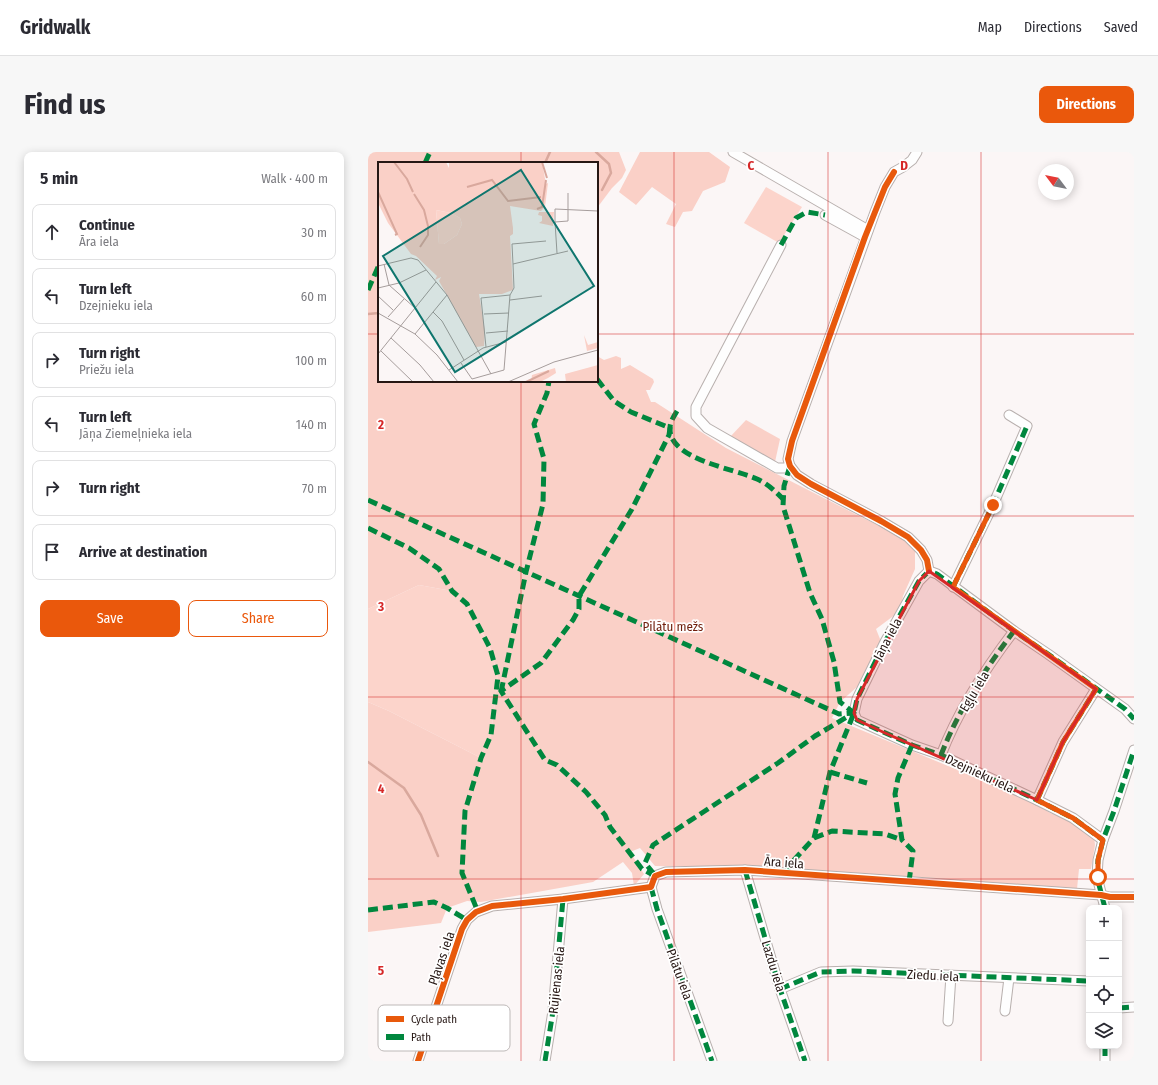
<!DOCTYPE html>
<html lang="en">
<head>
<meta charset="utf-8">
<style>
  :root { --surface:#fff; --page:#f7f7f7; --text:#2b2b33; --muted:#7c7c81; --line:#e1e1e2; --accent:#ea580c }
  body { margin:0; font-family:"Fira Sans Condensed",sans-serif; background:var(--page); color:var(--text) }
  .controls { position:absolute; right:12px; bottom:12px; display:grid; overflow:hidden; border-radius:8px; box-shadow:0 2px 10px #0003 }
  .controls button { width:36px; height:36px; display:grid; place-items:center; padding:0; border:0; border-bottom:1px solid var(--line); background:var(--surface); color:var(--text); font:20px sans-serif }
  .compass { position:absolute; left:670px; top:12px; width:36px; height:36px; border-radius:50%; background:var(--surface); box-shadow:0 2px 10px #0003; rotate:302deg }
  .stop { position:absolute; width:12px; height:12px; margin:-9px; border:3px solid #ea580c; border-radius:50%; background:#fff }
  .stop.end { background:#ea580c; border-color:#fff; box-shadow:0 1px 4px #0008 }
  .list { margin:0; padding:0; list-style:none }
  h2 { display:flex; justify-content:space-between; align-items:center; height:52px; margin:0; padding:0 16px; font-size:17px }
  h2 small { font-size:13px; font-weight:400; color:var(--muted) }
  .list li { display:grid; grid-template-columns:26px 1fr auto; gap:12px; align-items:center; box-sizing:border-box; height:56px; margin:0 8px 8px; padding:0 8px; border:1px solid var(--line); border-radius:8px }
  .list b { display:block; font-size:15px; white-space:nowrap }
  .list p { margin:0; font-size:13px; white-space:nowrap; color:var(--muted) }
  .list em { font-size:13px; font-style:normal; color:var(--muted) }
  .actions { display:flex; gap:8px; padding:12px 16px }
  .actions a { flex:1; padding:9px 0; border:1px solid var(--accent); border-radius:8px; text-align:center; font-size:14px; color:var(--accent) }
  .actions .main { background:var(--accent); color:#fff }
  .icon { flex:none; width:22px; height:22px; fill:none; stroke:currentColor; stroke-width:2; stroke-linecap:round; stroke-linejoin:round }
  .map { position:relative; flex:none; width:766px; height:909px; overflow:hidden; border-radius:8px }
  header { display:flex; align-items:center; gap:24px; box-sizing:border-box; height:56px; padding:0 20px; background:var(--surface); border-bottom:1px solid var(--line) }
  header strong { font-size:19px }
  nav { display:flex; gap:22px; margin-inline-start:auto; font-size:14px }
  .intro { display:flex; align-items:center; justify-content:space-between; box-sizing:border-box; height:96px; padding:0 24px }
  h1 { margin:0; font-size:28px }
  .button { padding:10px 18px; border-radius:8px; background:var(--accent); color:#fff; font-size:14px; font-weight:700 }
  main { display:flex; gap:24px; padding:0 24px }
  aside { flex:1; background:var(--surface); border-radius:8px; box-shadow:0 2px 10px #0003 }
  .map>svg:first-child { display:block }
</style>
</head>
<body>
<header>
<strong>Gridwalk</strong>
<nav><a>Map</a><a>Directions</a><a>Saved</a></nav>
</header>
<div class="intro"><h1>Find us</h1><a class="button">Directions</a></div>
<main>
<aside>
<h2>5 min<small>Walk · 400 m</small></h2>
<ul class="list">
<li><svg class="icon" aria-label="ahead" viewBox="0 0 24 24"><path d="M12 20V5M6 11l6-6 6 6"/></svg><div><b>Continue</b><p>Āra iela</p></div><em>30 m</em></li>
<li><svg class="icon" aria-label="left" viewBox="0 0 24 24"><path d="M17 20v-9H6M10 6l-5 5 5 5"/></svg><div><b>Turn left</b><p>Dzejnieku iela</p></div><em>60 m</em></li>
<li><svg class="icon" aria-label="right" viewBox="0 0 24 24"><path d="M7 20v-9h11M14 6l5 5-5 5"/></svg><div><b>Turn right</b><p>Priežu iela</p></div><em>100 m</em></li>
<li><svg class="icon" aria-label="left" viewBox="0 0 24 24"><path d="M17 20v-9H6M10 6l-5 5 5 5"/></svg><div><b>Turn left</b><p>Jāņa Ziemeļnieka iela</p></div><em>140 m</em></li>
<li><svg class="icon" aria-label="right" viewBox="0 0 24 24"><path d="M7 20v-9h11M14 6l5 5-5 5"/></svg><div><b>Turn right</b></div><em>70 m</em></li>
<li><svg class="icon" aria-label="arrive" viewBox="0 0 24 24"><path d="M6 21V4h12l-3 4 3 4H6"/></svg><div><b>Arrive at destination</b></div></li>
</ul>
<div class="actions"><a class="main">Save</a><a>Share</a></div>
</aside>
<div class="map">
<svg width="766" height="909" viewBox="0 0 766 909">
  <rect width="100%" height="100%" fill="#fbf6f6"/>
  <g fill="#fcd4cb">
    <polygon points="398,35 434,55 411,91 376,71"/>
    <polygon points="51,433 84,439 99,452 122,496 130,524 123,583 113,606 21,559 0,550 0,457"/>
  </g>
  <g fill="#fad0c7">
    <polygon points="0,0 251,0 258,18 254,26 244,36 229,56 229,11 11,11 11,229 229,229 229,204 236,208 248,204 253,206 253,217 262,213 285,227 286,230 282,238 278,238 283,250 287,250 358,296 497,367 522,378 547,394 547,417 535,444 532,459 508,477 514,492 497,528 472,550 464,566 660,647 682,661 707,669 726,684 727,693 723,717 711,717 709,737 378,716 287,714 272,696 262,700 276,722 266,734 264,721 255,710 225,730 113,750 99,749 79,756 73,771 0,780 0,550 21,559 113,606 123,583 130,524 122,495 99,452 84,439 51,433 0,457"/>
    <polygon points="272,0 341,0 362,15 357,30 335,39 324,59 315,60 307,75 298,72 308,52 284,35 268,53 251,40"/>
    <polygon points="378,268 412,287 407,310 362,285"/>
  </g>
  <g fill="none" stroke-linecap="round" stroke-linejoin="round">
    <g stroke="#d9a89d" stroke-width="2.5">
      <polyline points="228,0 241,12 243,21 234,38"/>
      <polyline points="177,11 182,0"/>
      <polyline points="0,162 11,161"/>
      <polyline points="0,610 36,636 53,663 70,704"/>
    </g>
    <defs>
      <g id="minor">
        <polyline points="365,0 500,78"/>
        <polyline points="549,0 544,8 535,15 526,20 517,35 507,60 424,289 420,307 422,314 429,323 443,332 513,369 540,385 553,398 559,408 561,419"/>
        <polyline points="457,63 497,85"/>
        <polyline points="413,93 328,255 328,264 339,276 409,316 417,316 422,314"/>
        <polyline points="561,419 551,429 517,490 489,547 486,561 489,568 544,593 573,603 669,648 705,666 735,688"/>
        <polyline points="561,419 569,422 646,479 680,502 757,557 766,567"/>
        <polyline points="585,435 625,353 659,274 641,263"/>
        <path d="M573 603C590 559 617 517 646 479"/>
        <polyline points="669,648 695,590 728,537"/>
        <polyline points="377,718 412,837 437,909"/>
        <polyline points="283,735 289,757 344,909"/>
        <polyline points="737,756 729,725 730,708 735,688 746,659 766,598"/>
        <polyline points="412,837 453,820 485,819 721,829"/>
        <polyline points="751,856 766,855"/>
        <polyline points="637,859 641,826"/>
        <polyline points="580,869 583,823"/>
        <polyline points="737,894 737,909"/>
        <polyline points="50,909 94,777 99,768 108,760 124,754 195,747 283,735 287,724 298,720 377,718 733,743 742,745 766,745"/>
        <polyline points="177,909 185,859 195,747"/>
      </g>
    </defs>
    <use href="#minor" stroke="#b8b0ae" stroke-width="11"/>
    <use href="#minor" stroke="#fefefe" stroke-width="9"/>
    <g stroke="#00873e" stroke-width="5" stroke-dasharray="10 5" stroke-linecap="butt">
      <polyline points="57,11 62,0"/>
      <polyline points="413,93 428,66 439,60 457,63"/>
      <polyline points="0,138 11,113"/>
      <polyline points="229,227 246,249 263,260 302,276 301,283 264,357 211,444 211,457 205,468 173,511 133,539 177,608 189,613 218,640 237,663 242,675 274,717 287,724"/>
      <path d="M309 259C306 264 302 270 302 276 300 307 367 317 389 327 400 332 407 339 415 347"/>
      <polyline points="422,314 416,334 415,354 442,441 454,467 466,510 472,550 486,561 489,568 544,593 573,603 669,648 705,666 735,688"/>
      <polyline points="0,348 471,562 486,561"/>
      <polyline points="0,376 41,396 71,417 84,439 99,452 122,496 130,524 123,583 113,606 97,659 94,721 110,760"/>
      <polyline points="585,435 625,353 659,274"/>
      <polyline points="133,540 158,420 175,352 176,307 166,272 179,241 181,229"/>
      <path d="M573 603C590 559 617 517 646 479"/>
      <polyline points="462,620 499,631"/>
      <polyline points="669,648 695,590 728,537"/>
      <polyline points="446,686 464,679 517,682 534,688"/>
      <polyline points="377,718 412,837 437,909"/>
      <polyline points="417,721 426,708 446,686 462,620 486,561 489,547 517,490 551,429 561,419 569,422 646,479 680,502 757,557 766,567"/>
      <polyline points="286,722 277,711 285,693 410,611 447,584 484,562"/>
      <polyline points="541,730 545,699 534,688 527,642 530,626 544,593"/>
      <polyline points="283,735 289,757 344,909"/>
      <polyline points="737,756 729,725 730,708 735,688 746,659 766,598"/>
      <polyline points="0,758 66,750 79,756 99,768"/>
      <polyline points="412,837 453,820 485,819 721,829"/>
      <polyline points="751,856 766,855"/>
      <polyline points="737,894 737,909"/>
      <polyline points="177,909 185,859 195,747"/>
    </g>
    <defs>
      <g id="cycleway">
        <polyline points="526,20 517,35 497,85 424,289 420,307 422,314 429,323 443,332 513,369 540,385 553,398 559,408 561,419"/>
        <polyline points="50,909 94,777 99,768 108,760 124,754 195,747 283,735 287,724 298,720 377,718 733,743 742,745 766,745"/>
      </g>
    </defs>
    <use href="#cycleway" stroke="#fff" stroke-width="8"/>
    <use href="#cycleway" stroke="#e8590c" stroke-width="6"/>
  </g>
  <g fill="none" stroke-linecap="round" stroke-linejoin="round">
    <polyline stroke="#ea580c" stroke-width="5" points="625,353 585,435 728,537 695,590 669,648 705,666 735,688 730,708 730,725"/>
  </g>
  <path fill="#d62828" fill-opacity="0.2" stroke="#d62828" stroke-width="3" stroke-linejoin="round" d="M561 419 728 537 695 590 669 648 517 581 489 568 486 561 489 547 551 429Z"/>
  <path fill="none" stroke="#d62828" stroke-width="1" stroke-opacity="0.55" d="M153 0V11M306 0V909M460 0V909M613 0V909M0 182H11M229 182H766M153 229V909M0 364H766M0 545H766M0 727H766"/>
  <g text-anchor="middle" stroke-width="3.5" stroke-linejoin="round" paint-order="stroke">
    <g font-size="13" fill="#701e0c" stroke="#fff">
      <text x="305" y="479">Pilātu mežs</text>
    </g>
    <g font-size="13" fill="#261714" stroke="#fff">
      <text transform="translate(519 487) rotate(-62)" y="5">Jāņa iela</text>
      <text transform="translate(606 539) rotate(-59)" y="5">Egļu iela</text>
      <text transform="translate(612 621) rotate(25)" y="5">Dzejnieku iela</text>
      <text transform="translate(416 710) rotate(4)" y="5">Āra iela</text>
      <text transform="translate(73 806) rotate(-71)" y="5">Pļavas iela</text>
      <text transform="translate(406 814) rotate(73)" y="5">Lazdu iela</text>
      <text transform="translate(312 822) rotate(70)" y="5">Pilātu iela</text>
      <text transform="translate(565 823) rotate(3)" y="5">Ziedu iela</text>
      <text transform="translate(188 828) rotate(-84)" y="5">Rūjienas iela</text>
    </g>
  </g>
  <g transform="translate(10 10)">
    <rect width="220" height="220" fill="#fbf6f6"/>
    <path d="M58 48 73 51 82 56 84 62 79 73 66 82H61Z" fill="#fcd4cb"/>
    <path d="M0 0H68L71 6V0H164L168 22 170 21 167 45 163 49 132 44 135 66V72L132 74 135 128 124 132H101L107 169 106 184 98 185 61 119 63 115 57 118 59 114 38 94 33 92 10 61 0 41ZM58 48 73 51 82 56 84 62 79 73 66 82H61ZM161 50H176L175 64 161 61 164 59V54L160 53ZM206 173 210 183 220 180V186L209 189ZM220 203V220H188L187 212ZM177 206 178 211 170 216 162 220H153L154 213Z" fill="#fad0c7" fill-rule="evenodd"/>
    <path fill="none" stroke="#d9a89d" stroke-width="2" d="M16 0 29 17 35 30M164 0 169 16M89 25 114 18 130 39 163 35M0 30 19 72 17 73M36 32 46 48 50 64V73L42 85M159 47 164 45 168 18M148 220 171 209"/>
    <path fill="none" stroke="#a69d9c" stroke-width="1" d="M177 60V47L220 49M179 91 177 60 190 59V31M6 102 11 123 37 146M135 102 134 82 168 79M0 104 33 96 40 98 69 133 113 212M0 126 21 121 48 108M0 134 15 148M132 138 164 134M55 150 64 159 86 198M0 151 37 172 59 193 80 220M106 152 131 151M10 155 26 137M108 171 130 169M37 172 69 133M13 176 42 203 56 220M108 185 103 136 132 133M3 189 35 220M0 192 58 120M83 201 94 217 126 208 132 133 136 126 135 102 190 89M71 208 105 186 128 180M130 220 176 200 220 188"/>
    <path fill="#0f766e" fill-opacity="0.15" stroke="#0f766e" stroke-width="2" d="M143 8 216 124 77 210 5 94Z"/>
    <rect width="220" height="220" fill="none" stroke="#261714" stroke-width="2"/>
  </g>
  <rect x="10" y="853" width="132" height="46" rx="6" fill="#fff" stroke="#beb9b8" stroke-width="1"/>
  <rect x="18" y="864" width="18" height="6" fill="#e8590c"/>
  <rect x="18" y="882" width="18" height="6" fill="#00873e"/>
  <g font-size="11" fill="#261714">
    <text x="43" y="871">Cycle path</text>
    <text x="43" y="889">Path</text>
  </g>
  <g font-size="13" text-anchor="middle" font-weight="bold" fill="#d62828" stroke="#fff" stroke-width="3.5" stroke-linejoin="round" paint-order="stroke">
    <text x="383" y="18">C</text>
    <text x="536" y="18">D</text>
    <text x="13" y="277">2</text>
    <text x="13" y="459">3</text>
    <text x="13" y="641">4</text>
    <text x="13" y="823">5</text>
  </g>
</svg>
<div class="controls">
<button>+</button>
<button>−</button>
<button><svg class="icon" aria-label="locate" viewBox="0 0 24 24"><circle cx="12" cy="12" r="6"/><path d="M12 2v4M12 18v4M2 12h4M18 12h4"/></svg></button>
<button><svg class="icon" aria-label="layers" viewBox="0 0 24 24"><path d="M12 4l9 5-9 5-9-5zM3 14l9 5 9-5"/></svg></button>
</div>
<svg class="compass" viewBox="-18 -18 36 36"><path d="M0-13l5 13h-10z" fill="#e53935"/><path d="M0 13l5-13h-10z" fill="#7c7c81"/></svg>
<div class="stop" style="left:730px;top:725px"></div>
<div class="stop end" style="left:625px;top:353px"></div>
</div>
</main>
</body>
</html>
